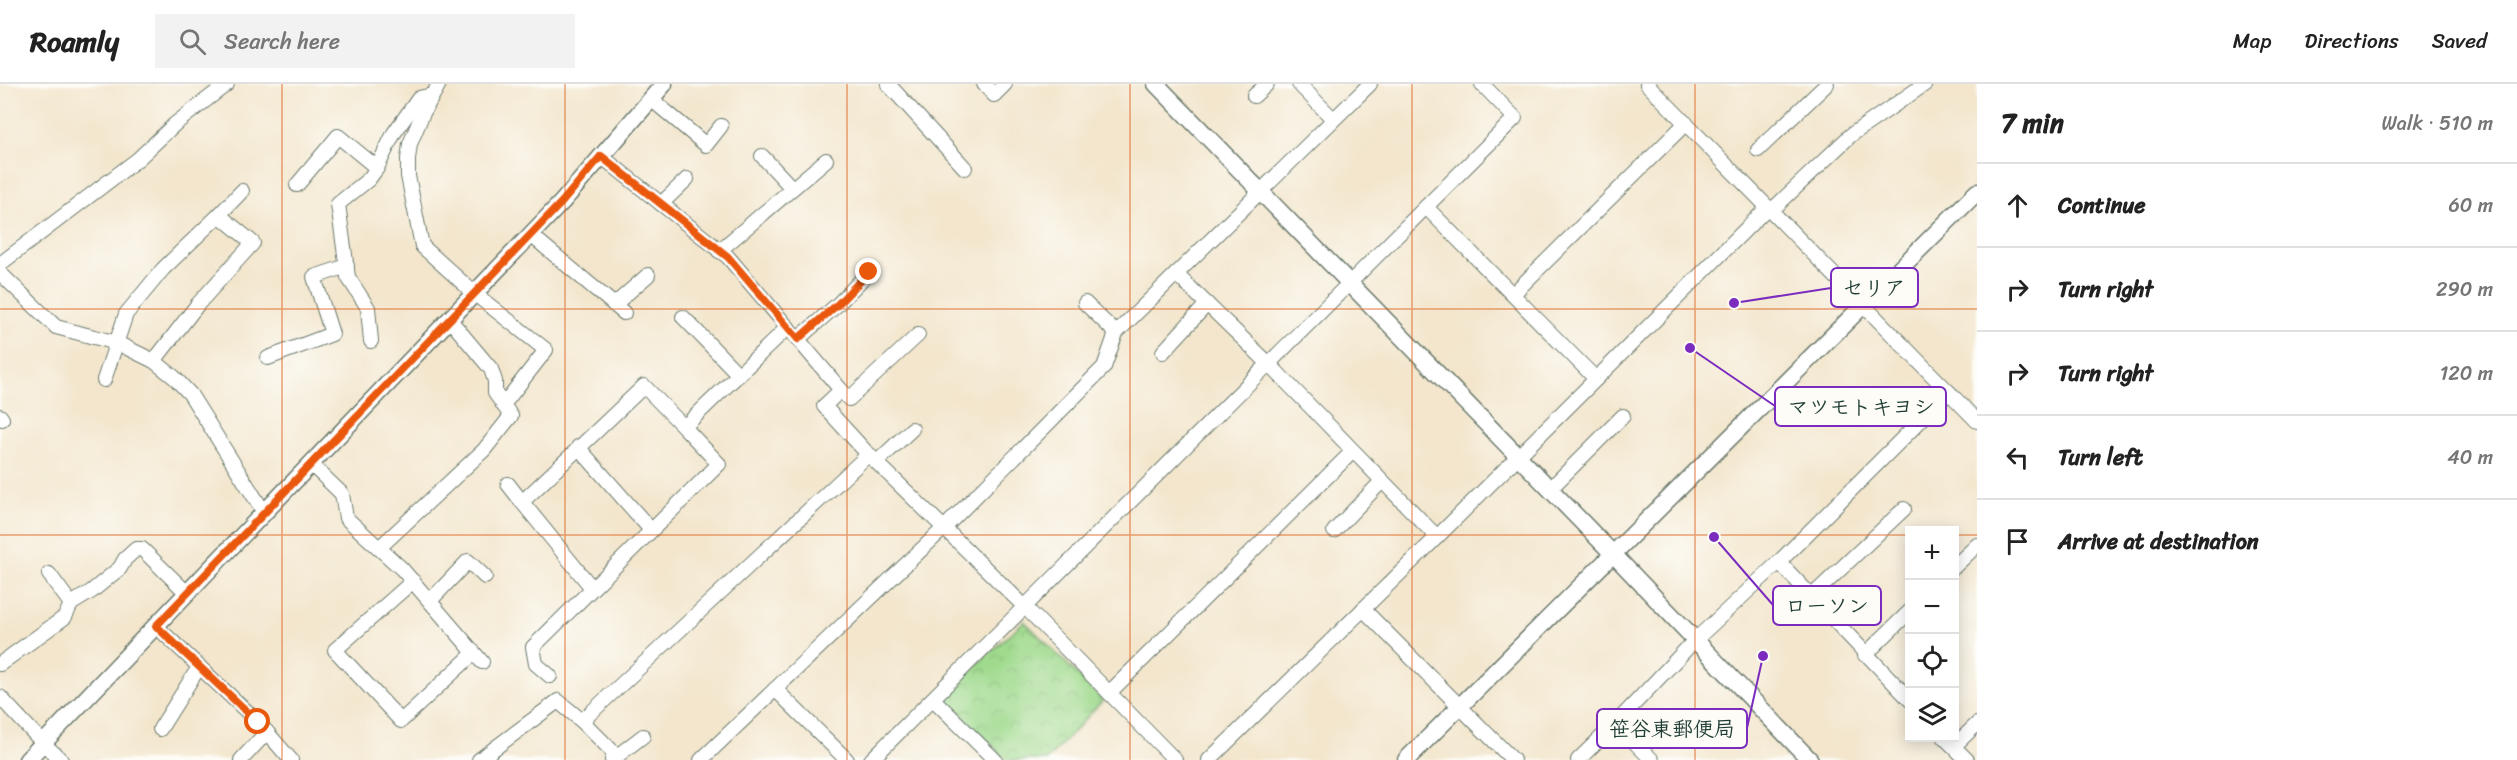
<!DOCTYPE html>
<html lang="en">
<head>
<meta charset="utf-8">
<style>
  :root { --surface:#fff; --page:#f2f2f2; --text:#222; --muted:#767676; --line:#e0e0e0 }
  body { margin:0; font-family:Sriracha,"Klee One",sans-serif; background:var(--page); color:var(--text) }
  .controls { position:absolute; right:18px; bottom:18px; display:grid; overflow:hidden; border-radius:0px; box-shadow:0 3px 15px #0003 }
  .controls button { width:54px; height:54px; display:grid; place-items:center; padding:0; border:0; border-bottom:2px solid var(--line); background:var(--surface); color:var(--text); font:30px sans-serif }
  .stop { position:absolute; width:18px; height:18px; margin:-14px; border:4px solid #ea580c; border-radius:50%; background:#fff }
  .stop.end { background:#ea580c; border-color:#fff; box-shadow:0 2px 6px #0008 }
  .list { margin:0; padding:0; list-style:none }
  h2 { display:flex; justify-content:space-between; align-items:center; height:78px; margin:0; padding:0 24px; font-size:26px }
  h2 small { font-size:20px; font-weight:400; color:var(--muted) }
  .list li { display:grid; grid-template-columns:39px 1fr auto; gap:18px; align-items:center; box-sizing:border-box; height:84px; padding:0 24px; border-top:2px solid var(--line) }
  .list b { display:block; font-size:22px; white-space:nowrap }
  .list em { font-size:20px; font-style:normal; color:var(--muted) }
  .icon { flex:none; width:33px; height:33px; fill:none; stroke:currentColor; stroke-width:2; stroke-linecap:round; stroke-linejoin:round }
  .map { position:relative; flex:none; width:1977px; height:676px; overflow:hidden }
  header { display:flex; align-items:center; gap:36px; box-sizing:border-box; height:84px; padding:0 30px; background:var(--surface); border-bottom:2px solid var(--line) }
  header strong { font-size:28px }
  nav { display:flex; gap:33px; margin-inline-start:auto; font-size:21px }
  .search { width:420px; height:54px; background:var(--page); display:flex; align-items:center; gap:15px; box-sizing:border-box; padding:0 21px; border-radius:0px; color:var(--muted); font-size:22px }
  main { display:flex }
  aside { flex:1; background:var(--surface) }
  .map>svg:first-child { display:block }
</style>
</head>
<body>
<header>
<strong>Roamly</strong>
<div class="search"><svg class="icon" aria-label="search" viewBox="0 0 24 24"><circle cx="10" cy="10" r="6"/><path d="M15 15l6 6"/></svg>Search here</div>
<nav><a>Map</a><a>Directions</a><a>Saved</a></nav>
</header>
<main>
<div class="map">
<svg width="1977" height="676" viewBox="0 0 1977 676">
  <defs>
    <pattern id="park-crowns" width="20" height="18" patternUnits="userSpaceOnUse" patternTransform="scale(1.5)"><rect width="20" height="18" fill="#9fda8d"/><path d="M2 6a3 3 0 1 1 6 0M12 15a3 3 0 1 1 6 0" fill="none" stroke="#88bc7a"/></pattern>
  </defs>
  <rect width="100%" height="100%" fill="#fdfcf7"/>
  <filter id="ink" filterUnits="userSpaceOnUse"><feTurbulence type="fractalNoise" baseFrequency=".0167" numOctaves="2"/><feDisplacementMap in="SourceGraphic" scale="12" xChannelSelector="R" yChannelSelector="G"/><feConvolveMatrix kernelMatrix="1 2 1 2 8 2 1 2 1" color-interpolation-filters="sRGB"/></filter>
  <filter id="wash" filterUnits="userSpaceOnUse"><feTurbulence type="fractalNoise" baseFrequency=".008" numOctaves="4" result="noise"/><feDisplacementMap in="SourceGraphic" scale="24" xChannelSelector="R" yChannelSelector="G"/><feGaussianBlur stdDeviation="1.35" result="paint"/><feColorMatrix in="noise" values="0 0 0 0 0 0 0 0 0 0 0 0 0 0 0 0 0 1.4 0 .05"/><feComposite in="paint" operator="in"/></filter>
  <g filter="url(#wash)">
    <rect width="100%" height="100%" fill="#f3e6cd"/>
    <polygon fill="url(#park-crowns)" stroke="#5f8c60" stroke-width="1.5" points="1024,537 1103,616 1047,676 1007,676 943,612"/>
  </g>
  <g filter="url(#ink)">
    <g fill="none" stroke-linecap="round" stroke-linejoin="round">
      <defs>
        <g id="minor">
          <polyline points="439,0 422,31 410,60 408,75 408,92 422,162 475,210 546,266 503,321"/>
          <polyline points="888,0 965,84"/>
          <polyline points="984,0 994,11 1005,0"/>
          <polyline points="1299,0 1333,35"/>
          <polyline points="1647,0 1977,337"/>
          <polyline points="1254,12 1267,0"/>
          <polyline points="651,15 706,61 721,42"/>
          <polyline points="1758,66 1827,0"/>
          <polyline points="601,72 728,173 841,306 824,322 867,369 1025,523 1175,676"/>
          <polyline points="762,72 792,104"/>
          <polyline points="297,101 338,52 377,84"/>
          <polyline points="661,120 687,95"/>
          <polyline points="1426,123 1596,295 1768,123"/>
          <polyline points="1771,127 1851,51 1925,0"/>
          <polyline points="219,131 242,107"/>
          <polyline points="531,151 624,229"/>
          <polyline points="719,167 826,76"/>
          <polyline points="0,180 138,75 175,40 227,0"/>
          <polyline points="0,189 56,243 117,259 154,277 174,293 190,310 265,430"/>
          <polyline points="1176,190 1269,280 1437,453 1209,676"/>
          <polyline points="1513,210 1686,39"/>
          <polyline points="1085,219 1116,249"/>
          <polyline points="614,221 648,191"/>
          <polyline points="683,233 739,291"/>
          <polyline points="798,255 838,220 869,188"/>
          <polyline points="371,257 368,224 348,193 338,120 369,95 377,84 394,49 419,14 432,11"/>
          <polyline points="1163,268 1207,220"/>
          <polyline points="268,274 332,250 314,193 347,182"/>
          <polyline points="104,296 126,230 163,185 219,131 253,159 198,220 154,277"/>
          <polyline points="841,306 849,315 918,251"/>
          <polyline points="0,332 2,335"/>
          <polyline points="578,363 651,446"/>
          <polyline points="877,378 912,345"/>
          <polyline points="312,381 342,410 346,434 402,485 482,578"/>
          <polyline points="508,400 522,418"/>
          <polyline points="1550,405 1623,332"/>
          <polyline points="1334,447 1382,397"/>
          <polyline points="1437,453 1596,295"/>
          <polyline points="379,464 484,366 511,332 495,309 495,297 491,285 450,236"/>
          <polyline points="1779,478 1910,616"/>
          <polyline points="1954,483 1977,461"/>
          <polyline points="49,490 71,520"/>
          <polyline points="413,497 335,566 401,637 474,569"/>
          <polyline points="592,504 522,418 644,302 684,343"/>
          <polyline points="1811,513 1904,425"/>
          <polyline points="430,517 468,477 485,493"/>
          <polyline points="1363,525 1513,676"/>
          <polyline points="156,542 258,638 291,676"/>
          <polyline points="1865,571 1910,527"/>
          <polyline points="0,580 65,533 71,520 92,507 120,484 125,475 136,465 142,465 186,508"/>
          <polyline points="550,592 536,580 533,563 719,380 684,343 788,243"/>
          <polyline points="775,605 847,676"/>
          <polyline points="1109,609 1353,367"/>
          <polyline points="0,613 43,659 61,676"/>
          <polyline points="933,615 995,676"/>
          <polyline points="582,637 869,370"/>
          <polyline points="1616,639 1694,557 1779,478 1949,308"/>
          <polyline points="160,645 199,583"/>
          <polyline points="1945,654 1967,676"/>
          <polyline points="1954,662 1977,640"/>
          <polyline points="241,676 267,648"/>
          <polyline points="479,676 558,617 582,637 617,672"/>
          <polyline points="612,676 643,652"/>
          <polyline points="701,676 944,444 1104,283 1116,249 1370,0"/>
          <polyline points="871,676 1515,34 1482,0"/>
          <polyline points="1578,676 1616,639 1652,676"/>
        </g>
        <g id="tertiary">
          <polyline points="1156,0 1614,471 1810,676"/>
          <polyline points="27,676 562,118 664,0"/>
          <polyline points="1406,676 1977,108"/>
        </g>
      </defs>
      <use href="#minor" stroke="#69786a" stroke-width="16"/>
      <use href="#tertiary" stroke="#69786a" stroke-width="19"/>
      <use href="#minor" stroke="#fff" stroke-width="14"/>
      <use href="#tertiary" stroke="#fff" stroke-width="16"/>
    </g>
  </g>
  <g fill="none" stroke-linecap="round" stroke-linejoin="round" filter="url(#ink)">
    <polyline stroke="#ea580c" stroke-width="8" points="258,638 156,542 562,118 601,72 728,173 798,255 838,220 869,188"/>
  </g>
  <path fill="none" stroke="#de580e" stroke-width="1.5" stroke-opacity="0.55" d="M282 0V676M565 0V676M847 0V676M1130 0V676M1412 0V676M1695 0V676M0 225H1977M0 451H1910M1954 451H1977"/>
  <path fill="none" stroke="#7b2cbf" stroke-width="2" d="M1734 219L1831 204M1690 264L1775 322M1714 453L1773 521M1763 572L1747 644"/>
  <g fill="#7b2cbf" stroke="#fdfcf7" stroke-width="2">
    <circle cx="1734" cy="219" r="6"/>
    <circle cx="1690" cy="264" r="6"/>
    <circle cx="1714" cy="453" r="6"/>
    <circle cx="1763" cy="572" r="6"/>
  </g>
  <g fill="#fdfcf7" stroke="#7b2cbf" stroke-width="2">
    <rect x="1831" y="184" width="87" height="39" rx="6"/>
    <rect x="1775" y="303" width="171" height="39" rx="6"/>
    <rect x="1773" y="502" width="108" height="39" rx="6"/>
    <rect x="1597" y="625" width="150" height="39" rx="6"/>
  </g>
  <g font-size="21" text-anchor="middle" font-weight="bold" fill="#1f3d34">
    <text x="1874" y="211">セリア</text>
    <text x="1861" y="330">マツモトキヨシ</text>
    <text x="1827" y="529">ローソン</text>
    <text x="1672" y="652">笹谷東郵便局</text>
  </g>
</svg>
<div class="controls">
<button>+</button>
<button>−</button>
<button><svg class="icon" aria-label="locate" viewBox="0 0 24 24"><circle cx="12" cy="12" r="6"/><path d="M12 2v4M12 18v4M2 12h4M18 12h4"/></svg></button>
<button><svg class="icon" aria-label="layers" viewBox="0 0 24 24"><path d="M12 4l9 5-9 5-9-5zM3 14l9 5 9-5"/></svg></button>
</div>
<div class="stop" style="left:258px;top:638px"></div>
<div class="stop end" style="left:869px;top:188px"></div>
</div>
<aside>
<h2>7 min<small>Walk · 510 m</small></h2>
<ul class="list">
<li><svg class="icon" aria-label="ahead" viewBox="0 0 24 24"><path d="M12 20V5M6 11l6-6 6 6"/></svg><div><b>Continue</b></div><em>60 m</em></li>
<li><svg class="icon" aria-label="right" viewBox="0 0 24 24"><path d="M7 20v-9h11M14 6l5 5-5 5"/></svg><div><b>Turn right</b></div><em>290 m</em></li>
<li><svg class="icon" aria-label="right" viewBox="0 0 24 24"><path d="M7 20v-9h11M14 6l5 5-5 5"/></svg><div><b>Turn right</b></div><em>120 m</em></li>
<li><svg class="icon" aria-label="left" viewBox="0 0 24 24"><path d="M17 20v-9H6M10 6l-5 5 5 5"/></svg><div><b>Turn left</b></div><em>40 m</em></li>
<li><svg class="icon" aria-label="arrive" viewBox="0 0 24 24"><path d="M6 21V4h12l-3 4 3 4H6"/></svg><div><b>Arrive at destination</b></div></li>
</ul>
</aside>
</main>
</body>
</html>
